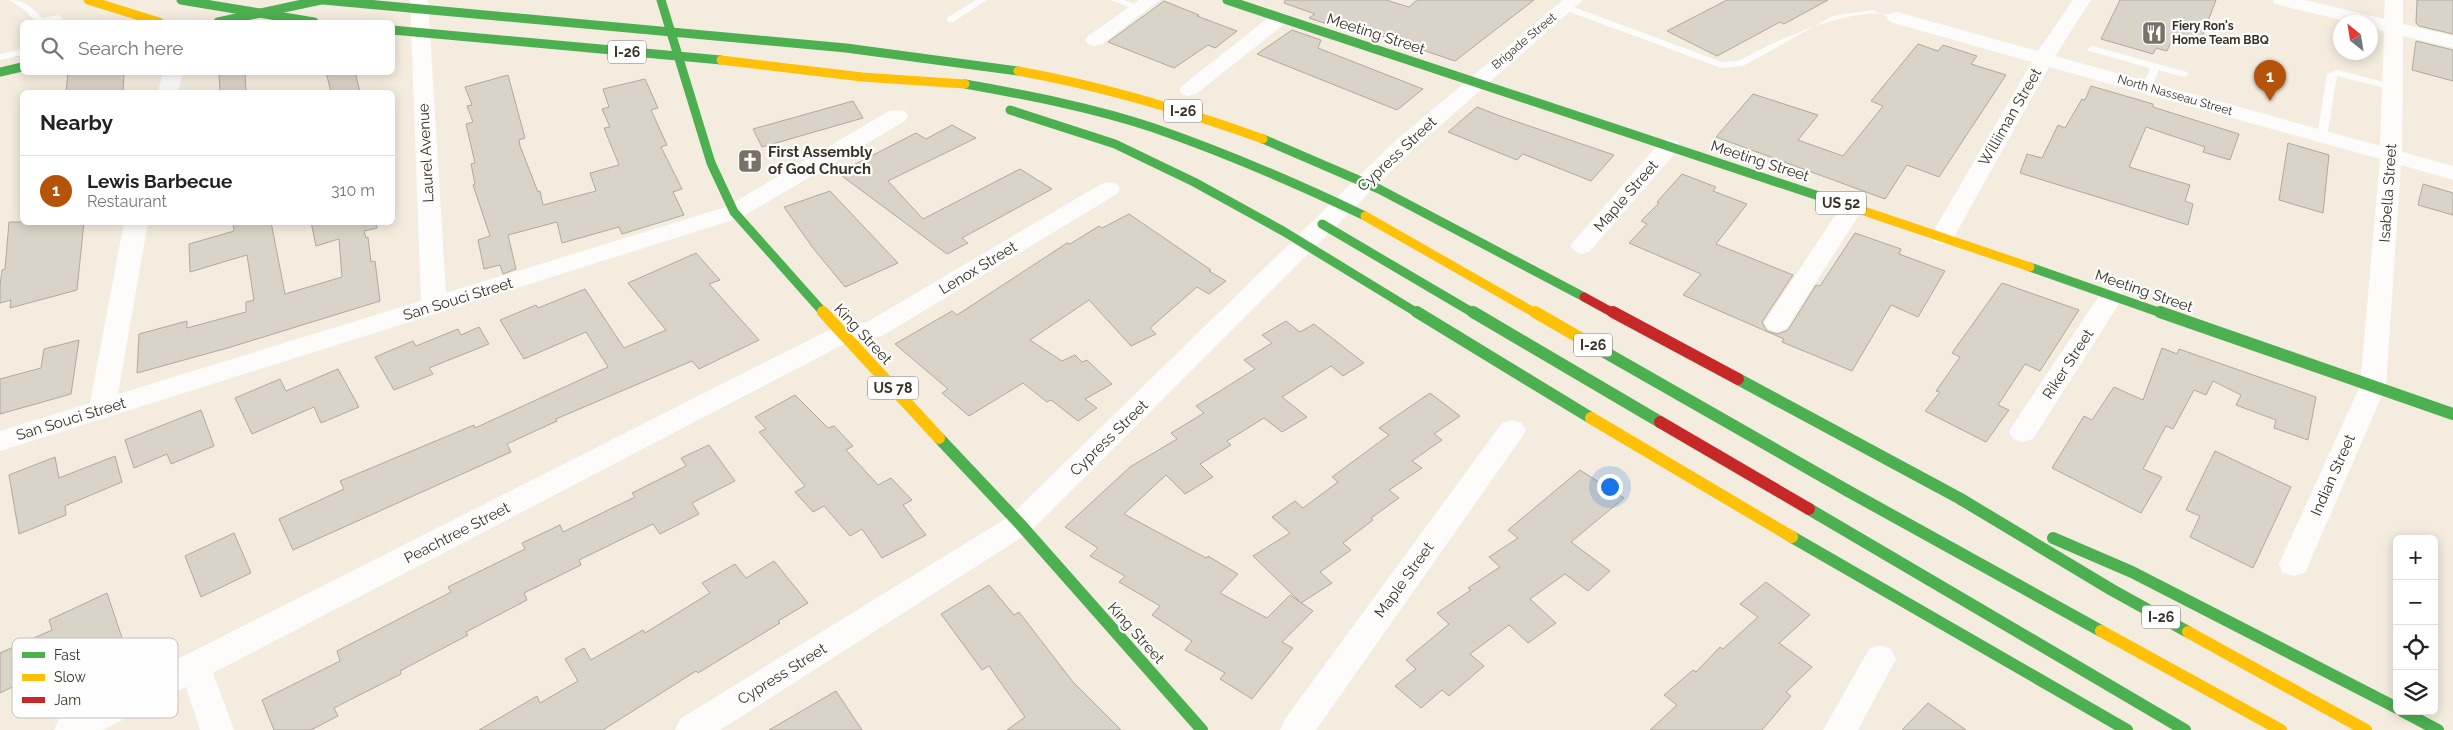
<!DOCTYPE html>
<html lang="en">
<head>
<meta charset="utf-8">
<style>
  :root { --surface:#fff; --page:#f2f2f2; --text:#222; --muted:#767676; --line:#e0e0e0; --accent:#b45309 }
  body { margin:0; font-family:Raleway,sans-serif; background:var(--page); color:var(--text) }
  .controls { position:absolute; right:15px; bottom:15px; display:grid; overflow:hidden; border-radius:8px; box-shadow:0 2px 12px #0003 }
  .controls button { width:45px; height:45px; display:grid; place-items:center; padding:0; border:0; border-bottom:1px solid var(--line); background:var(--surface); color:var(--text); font:25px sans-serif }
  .compass { position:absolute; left:2333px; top:15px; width:45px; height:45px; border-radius:50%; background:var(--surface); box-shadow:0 2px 12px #0003; rotate:330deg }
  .you { position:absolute; left:1609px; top:486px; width:18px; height:18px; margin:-12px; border:4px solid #fff; border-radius:50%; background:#1a73e8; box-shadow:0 0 0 8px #1a73e833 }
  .badge { display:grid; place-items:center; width:32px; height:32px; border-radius:50%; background:var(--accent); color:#fff; font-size:16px; font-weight:700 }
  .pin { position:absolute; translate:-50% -41px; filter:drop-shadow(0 1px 2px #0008) }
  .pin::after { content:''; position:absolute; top:26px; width:18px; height:15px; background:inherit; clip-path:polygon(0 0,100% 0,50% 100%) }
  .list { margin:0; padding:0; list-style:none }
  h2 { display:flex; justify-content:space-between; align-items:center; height:65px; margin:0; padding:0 20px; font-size:21px }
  h2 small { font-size:16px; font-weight:400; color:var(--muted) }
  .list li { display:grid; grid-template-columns:32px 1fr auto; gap:15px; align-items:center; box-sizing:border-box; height:70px; padding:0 20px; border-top:1px solid var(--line) }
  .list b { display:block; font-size:19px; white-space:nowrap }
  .list p { margin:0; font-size:16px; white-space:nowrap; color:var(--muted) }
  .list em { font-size:16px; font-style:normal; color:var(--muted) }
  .icon { flex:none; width:28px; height:28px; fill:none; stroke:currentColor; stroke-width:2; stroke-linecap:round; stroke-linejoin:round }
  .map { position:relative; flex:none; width:2453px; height:730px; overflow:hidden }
  .search { position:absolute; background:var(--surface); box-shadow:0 2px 12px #0003; left:20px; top:20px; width:375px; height:55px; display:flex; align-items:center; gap:12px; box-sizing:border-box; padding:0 18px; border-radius:8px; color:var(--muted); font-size:19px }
  .panel { position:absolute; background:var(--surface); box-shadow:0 2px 12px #0003; left:20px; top:90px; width:375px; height:135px; border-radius:8px }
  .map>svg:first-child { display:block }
</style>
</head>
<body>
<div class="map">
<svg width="2453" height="730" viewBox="0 0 2453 730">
  <rect width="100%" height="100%" fill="#f4ecde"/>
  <g fill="#dad3c7" stroke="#b0a99d">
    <polygon points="1285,0 1386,0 1409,7 1417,0 1534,0 1455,61 1329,18 1327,24 1309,18 1315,14 1284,3"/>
    <polygon points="1727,0 1828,0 1784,24 1780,22 1717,56 1667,31"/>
    <polygon points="2120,0 2216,0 2199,45 2172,40 2167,51 2156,48 2153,54 2101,39"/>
    <polygon points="2417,0 2453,0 2453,34 2419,26 2416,23"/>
    <polygon points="1164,1 1199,15 1197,16 1237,31 1215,48 1208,45 1174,68 1108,42"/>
    <polygon points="1292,30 1321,40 1318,48 1423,89 1397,110 1257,54"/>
    <polygon points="2416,41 2453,50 2453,81 2412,70"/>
    <polygon points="1918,44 1938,51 1943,45 1977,56 1971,64 2006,75 1939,177 1907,165 1885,199 1716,137 1753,94 1818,115 1798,140 1843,156 1883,106 1871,101"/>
    <polygon points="68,72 124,72 123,92 66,92"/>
    <polygon points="219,72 245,72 246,92 220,92"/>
    <polygon points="326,72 355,72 360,92 331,92"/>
    <polygon points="508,75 525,138 519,140 520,146 538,192 540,191 543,205 596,191 590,173 619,165 604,128 610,127 602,109 609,107 603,89 645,79 658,108 651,110 667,145 661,147 682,189 673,192 684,215 622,234 619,227 562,243 557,222 508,235 516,269 503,274 500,265 484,269 478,240 490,236 473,185 475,184 471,164 475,163 466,124 473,122 467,106 472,105 465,87"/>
    <polygon points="2091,86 2153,104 2153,107 2239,134 2230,160 2203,152 2205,147 2146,127 2129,167 2190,185 2185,201 2193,204 2188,225 2020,173 2027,154 2042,158 2058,125 2065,128 2082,99 2085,100"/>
    <polygon points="853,101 863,118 762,147 753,129"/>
    <polygon points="1477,107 1500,116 1614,155 1591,181 1523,154 1517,160 1448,132"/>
    <polygon points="952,125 976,138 888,181 923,219 1020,169 1052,189 962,238 968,243 947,254 838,173 916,133 926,139"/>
    <polygon points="2288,143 2329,155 2323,213 2279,200"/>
    <polygon points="1682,174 1716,187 1713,191 1747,204 1716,244 1793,275 1762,322 1767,331 1778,334 1788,330 1816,285 1820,286 1855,233 1901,249 1899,254 1945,271 1918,317 1891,305 1852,371 1782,342 1784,339 1683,295 1701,274 1629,243 1647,224 1641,221 1659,203 1657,202"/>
    <polygon points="2423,184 2453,193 2453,215 2418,205"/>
    <polygon points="830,191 898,263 845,287 813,248 784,207"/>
    <polygon points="1129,214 1211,270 1209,271 1226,281 1209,294 1197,287 1150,328 1156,334 1131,346 1089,300 1030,340 1062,361 1075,355 1082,362 1087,360 1112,384 1085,399 1097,408 1078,421 1051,400 1047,402 1023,383 969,416 942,393 948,389 895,344 952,311 957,315 1067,243 1070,244 1099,226 1102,228"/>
    <polygon points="9,222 84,222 77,290 10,308 11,300 0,303 0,285 2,270 5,269"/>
    <polygon points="233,222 271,222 285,294 342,277 339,239 316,246 311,222 376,222 377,228 364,231 366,238 368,237 371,262 375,261 380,301 231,347 137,373 139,334 187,321 187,328 246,312 246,302 254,300 247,255 190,272 189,244 234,231"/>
    <polygon points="696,253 720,280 709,284 759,340 699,369 692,361 556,419 557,421 507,444 511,452 293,550 279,519 344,489 340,481 474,425 475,428 608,367 586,332 524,359 500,320 536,305 538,308 585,289 624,348 666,330 628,283"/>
    <polygon points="2002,283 2079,310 2040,371 2025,364 1998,405 2009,410 1986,442 1925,411 1940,392 1936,391 1960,357 1952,353"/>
    <polygon points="1286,321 1300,332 1314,324 1364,363 1343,376 1331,366 1282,397 1307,417 1282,432 1264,418 1227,441 1231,445 1200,464 1213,477 1185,494 1166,475 1124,514 1206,558 1208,556 1238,574 1220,593 1267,618 1290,595 1313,611 1282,642 1293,648 1252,699 1220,679 1225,673 1185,650 1192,641 1152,615 1160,606 1119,582 1125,576 1090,556 1098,548 1065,527 1130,467 1177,439 1171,433 1204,413 1196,406 1255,369 1244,360 1272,343 1262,335"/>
    <polygon points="479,327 489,344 429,368 433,374 394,390 375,357 413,341 416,346 458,329 461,335"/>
    <polygon points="79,340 71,394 0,414 0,379 41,368 44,349"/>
    <polygon points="2162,348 2177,354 2179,349 2316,397 2308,440 2274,428 2276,420 2236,405 2241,395 2213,381 2206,395 2194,390 2173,429 2166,426 2143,469 2162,477 2141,513 2052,468 2084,416 2092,420 2114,387 2143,400"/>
    <polygon points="338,369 359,407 321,423 314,407 252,434 235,398 280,379 286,391"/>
    <polygon points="1430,393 1460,416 1434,434 1442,440 1412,461 1422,468 1389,490 1399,498 1371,518 1373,520 1343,543 1351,550 1320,572 1332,583 1301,603 1253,556 1290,533 1272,517 1295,501 1303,508 1338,482 1332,477 1389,435 1379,428"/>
    <polygon points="795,395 828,428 834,426 853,446 846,450 878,485 891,478 912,500 903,505 926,535 882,558 862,529 850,536 824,506 813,512 795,492 805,486 759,432 766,429 755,417"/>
    <polygon points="201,410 214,446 171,464 167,454 134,468 125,440"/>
    <polygon points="709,445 735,481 692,503 699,514 660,534 653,524 579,560 581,565 524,593 527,600 466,632 468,635 400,671 401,674 334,708 338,716 311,730 274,730 262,700 340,661 337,651 451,592 448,587 525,549 522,543 560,525 563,532 635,497 632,493 686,466 681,458"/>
    <polygon points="2215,451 2291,487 2253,568 2190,537 2200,516 2186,510"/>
    <polygon points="115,456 122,482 65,506 66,515 19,534 9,475 55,457 59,478"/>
    <polygon points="1580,470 1624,498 1571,542 1610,571 1588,591 1565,574 1530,599 1556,623 1528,643 1509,625 1470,654 1484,666 1449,696 1442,690 1421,708 1395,686 1416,669 1406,660 1449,624 1437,613 1471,590 1468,588 1500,567 1489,557 1518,538 1508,530"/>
    <polygon points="234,533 251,573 201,597 185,556"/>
    <polygon points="774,561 808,603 778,621 780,623 698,673 696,671 603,730 479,730 537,696 540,703 578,681 565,659 584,648 591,660 643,630 645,633 710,593 702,583 735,564 746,578"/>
    <polygon points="1766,582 1810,615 1779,643 1812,667 1786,692 1791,696 1762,730 1650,730 1677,705 1664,695 1693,670 1696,672 1720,647 1723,649 1758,617 1740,604"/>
    <polygon points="989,585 1014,615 1019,612 1073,682 1121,730 1007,730 1025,717 989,666 982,670 941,614"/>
    <polygon points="107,593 123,641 64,670 62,663 0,693 0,653 52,630 49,620"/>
    <polygon points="836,691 862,730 769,730"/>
    <polygon points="1928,703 1966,730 1902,730"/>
  </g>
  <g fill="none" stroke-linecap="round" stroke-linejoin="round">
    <g fill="#fdfcfa" fill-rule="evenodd">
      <path d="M9 0C25 0 32 7 42 18L58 15 63 18 60 22H36L26 11Z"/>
      <polygon points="976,0 987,0 953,22 947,22 947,18"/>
      <polygon points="1110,0 1124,0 1145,8 1140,11"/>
      <path d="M1565 4 1722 62 1738 61C1777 40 1861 0 1902 18L1900 20H1894L1873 10 1833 16 1743 66 1721 68 1562 9 1560 7Z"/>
      <polygon points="2092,46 2187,72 2189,74 2184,77 2159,70 2151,89 2145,89 2143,87 2150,68 2089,51 2087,49"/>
      <polygon points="22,49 22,55 0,60 0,54"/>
      <polygon points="2337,70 2396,85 2398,87 2393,90 2337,76 2327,137 2322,140 2317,137 2327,74"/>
    </g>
    <g fill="#fdfcfa" fill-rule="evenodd">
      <polygon points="410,0 428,0 446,293 726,207 889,111 897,110 905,111 908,116 905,121 742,217 0,451 0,431 90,403 124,222 148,222 118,394 421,301"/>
      <polygon points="1139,0 1160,0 1102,44 1095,46 1088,44 1085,40 1088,36"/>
      <polygon points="1563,0 1583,0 1409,153 1030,532 720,730 675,730 680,719 1010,516 1393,143"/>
      <polygon points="2073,0 2091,0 2055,56 2380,146 2384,31 2370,28 2370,22 2350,22 2275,4 2273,0 2305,0 2384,19 2385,0 2403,0 2403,24 2453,36 2453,48 2403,36 2402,152 2453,166 2453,180 2401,165 2386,386 2305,573 2294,576 2283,573 2279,564 2360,386 2380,159 2049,67 1954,237 1950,242 1942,244 1934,242 1930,237 2032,62 1890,22 1887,18 1890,14 1897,12 2038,51"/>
      <polygon points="1280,12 1287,14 1290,18 1287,22 1196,94 1189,96 1182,94 1179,90 1182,86 1273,14"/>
      <polygon points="163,72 183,72 178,92 158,92"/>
      <polygon points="1669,139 1677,141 1680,146 1677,151 1590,251 1582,254 1574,251 1570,246 1574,241 1661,141"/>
      <polygon points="1109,182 1117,184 1120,189 1117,194 882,336 848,342 213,673 234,730 200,730 186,687 103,730 54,730 59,719 833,328 867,322 1101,184"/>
      <polygon points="1852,200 1860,202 1864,207 1786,329 1777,332 1768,329 1764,323 1768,317 1844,202"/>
      <polygon points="2112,288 2121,290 2124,296 2033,439 2023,442 2013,439 2009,432 2013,425 2103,290"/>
      <polygon points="1512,420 1522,423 1526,430 1522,437 1316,730 1280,730 1285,719 1502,423"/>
      <polygon points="1880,645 1891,649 1896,659 1858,730 1823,730 1869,649"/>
    </g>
    <g stroke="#4caf50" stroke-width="9">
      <polyline points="181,0 314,22"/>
      <polyline points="323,0 846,48 1018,71"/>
      <polyline points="661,0 711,163 734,212 823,312"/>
      <polyline points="1227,0 1843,204"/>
      <polyline points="218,22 321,0"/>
      <polyline points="392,30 721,60"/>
      <polyline points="0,72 22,67"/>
      <path d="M965 84C1027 95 1094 108 1154 128 1226 153 1296 183 1365 216"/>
      <polyline points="1010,110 1115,144 1194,182 1283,231 1419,314"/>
      <polyline points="1263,139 1379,189 1584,297"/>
      <polyline points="1322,224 1475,314"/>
      <polyline points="2030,267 2164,314"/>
    </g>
    <g stroke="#4caf50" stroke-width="12">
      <polyline points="1417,312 1591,418"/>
      <polyline points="1473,312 1660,422"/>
      <polyline points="2160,312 2453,414"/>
      <polyline points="1587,342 1848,491 2101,631"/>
      <polyline points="1738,379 1959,498 2112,590 2188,632"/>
      <polyline points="939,438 1020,524 1202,730"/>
      <polyline points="1809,509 2185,730"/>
      <polyline points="1792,537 2127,730"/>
      <polyline points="2053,538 2132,572 2397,708"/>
      <polyline points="2402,711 2438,730"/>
    </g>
    <g stroke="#ffc107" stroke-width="9">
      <polyline points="88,0 159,22"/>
      <polyline points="721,60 862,77 965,84"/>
      <path d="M1018 71C1102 86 1183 110 1263 139"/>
      <polyline points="1843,204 2030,267"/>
      <polyline points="1365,216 1537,314"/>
      <polyline points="823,312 824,314"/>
    </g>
    <g stroke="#ffc107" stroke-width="12">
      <polyline points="823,312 939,438"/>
      <polyline points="1535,312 1587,342"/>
      <polyline points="1591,418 1792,537"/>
      <polyline points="2101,631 2281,730"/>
      <polyline points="2188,632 2366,730"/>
    </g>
    <polyline stroke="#c62828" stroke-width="9" points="1584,297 1615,314"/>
    <g stroke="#c62828" stroke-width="12">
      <polyline points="1613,312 1738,379"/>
      <polyline points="1660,422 1809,509"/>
    </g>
  </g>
  <defs>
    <symbol id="restaurant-square" viewBox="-11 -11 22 22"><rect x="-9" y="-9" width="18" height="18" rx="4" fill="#7a7266" stroke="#fefefe"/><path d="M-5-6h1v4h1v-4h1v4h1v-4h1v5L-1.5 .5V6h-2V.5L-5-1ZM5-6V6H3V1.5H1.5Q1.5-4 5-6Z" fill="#fff"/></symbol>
    <symbol id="church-square" viewBox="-11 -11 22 22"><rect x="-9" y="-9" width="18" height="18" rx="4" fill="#7a7266" stroke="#fefefe"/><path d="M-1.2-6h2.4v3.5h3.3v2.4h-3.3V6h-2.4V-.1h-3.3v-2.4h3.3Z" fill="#fff"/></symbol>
  </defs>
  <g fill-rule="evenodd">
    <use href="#restaurant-square" x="2140" y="19" width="28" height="28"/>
    <use href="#church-square" x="736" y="147" width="28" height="28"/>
  </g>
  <g text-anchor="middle" stroke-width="4.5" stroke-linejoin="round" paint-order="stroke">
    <g font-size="12" font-weight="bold" fill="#393125" stroke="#fefefe" text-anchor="start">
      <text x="2172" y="30">Fiery Ron's<tspan x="2172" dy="14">Home Team BBQ</tspan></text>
    </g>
    <g font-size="12" fill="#393125" stroke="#fefefe">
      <text transform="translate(1524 41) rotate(-40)" y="4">Brigade Street</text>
      <text transform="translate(2175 95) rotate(16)" y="4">North Nasseau Street</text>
    </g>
    <g fill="#fefefe" stroke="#746e66" stroke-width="1">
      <rect x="608" y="40.5" width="38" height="23" rx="4"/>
      <rect x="1164" y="99.5" width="38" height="23" rx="4"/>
      <rect x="1816" y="191.5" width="50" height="23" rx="4"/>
      <rect x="1574" y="333.5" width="38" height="23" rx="4"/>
      <rect x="868" y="376.5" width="50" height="23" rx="4"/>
      <rect x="2142" y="605.5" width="38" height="23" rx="4"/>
    </g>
    <g font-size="14" font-weight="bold" fill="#393125">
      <text x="627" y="57">I-26</text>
      <text x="1183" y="116">I-26</text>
      <text x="1841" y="208">US 52</text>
      <text x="1593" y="350">I-26</text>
      <text x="893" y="393">US 78</text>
      <text x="2161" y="622">I-26</text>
    </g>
    <g font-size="15" fill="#393125" stroke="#fefefe">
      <text transform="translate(1376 34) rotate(18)" y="5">Meeting Street</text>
      <text transform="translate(2010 117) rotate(-60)" y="5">Williiman Street</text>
      <text transform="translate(426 153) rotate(-93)" y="5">Laurel Avenue</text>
      <text transform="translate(1397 154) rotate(-43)" y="5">Cypress Street</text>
      <text transform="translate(1760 161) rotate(18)" y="5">Meeting Street</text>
      <text transform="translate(2388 193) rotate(-86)" y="5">Isabella Street</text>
      <text transform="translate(1626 196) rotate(-49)" y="5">Maple Street</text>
      <text transform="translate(978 268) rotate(-31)" y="5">Lenox Street</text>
      <text transform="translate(2144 291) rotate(19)" y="5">Meeting Street</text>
      <text transform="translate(458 299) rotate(-17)" y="5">San Souci Street</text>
      <text transform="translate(863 334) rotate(47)" y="5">King Street</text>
      <text transform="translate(2068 364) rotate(-57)" y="5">Riker Street</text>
      <text transform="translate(71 419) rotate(-17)" y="5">San Souci Street</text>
      <text transform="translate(1109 438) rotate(-44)" y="5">Cypress Street</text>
      <text transform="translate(2333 475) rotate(-66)" y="5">Indian Street</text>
      <text transform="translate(457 533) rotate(-27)" y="5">Peachtree Street</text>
      <text transform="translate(1404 580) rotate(-54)" y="5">Maple Street</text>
      <text transform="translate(1136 633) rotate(48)" y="5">King Street</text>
      <text transform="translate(782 674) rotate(-32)" y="5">Cypress Street</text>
    </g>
    <g font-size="15" font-weight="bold" fill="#393125" stroke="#fefefe" text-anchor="start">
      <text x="768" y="157">First Assembly<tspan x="768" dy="17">of God Church</tspan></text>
    </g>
  </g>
  <rect x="12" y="638" width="166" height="80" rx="8" fill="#fefefe" stroke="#c3c0bd" stroke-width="1"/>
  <rect x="22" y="652" width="23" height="6" fill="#4caf50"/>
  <rect x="22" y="674" width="23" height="7" fill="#ffc107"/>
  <rect x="22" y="697" width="23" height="6" fill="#c62828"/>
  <g font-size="14" fill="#393125">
    <text x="54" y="660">Fast</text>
    <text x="54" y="682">Slow</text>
    <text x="54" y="705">Jam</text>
  </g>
</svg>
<div class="controls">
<button>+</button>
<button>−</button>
<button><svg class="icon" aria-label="locate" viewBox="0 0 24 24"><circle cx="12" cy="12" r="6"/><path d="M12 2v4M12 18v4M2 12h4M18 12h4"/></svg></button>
<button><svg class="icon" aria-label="layers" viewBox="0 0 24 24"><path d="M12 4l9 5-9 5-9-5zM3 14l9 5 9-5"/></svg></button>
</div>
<svg class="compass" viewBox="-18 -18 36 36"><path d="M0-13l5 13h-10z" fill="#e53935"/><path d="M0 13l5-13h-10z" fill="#767676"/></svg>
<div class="you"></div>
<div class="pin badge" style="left:2270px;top:101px">1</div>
<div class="search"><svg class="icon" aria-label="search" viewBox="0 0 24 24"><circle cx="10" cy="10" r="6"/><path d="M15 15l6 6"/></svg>Search here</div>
<section class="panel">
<h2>Nearby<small></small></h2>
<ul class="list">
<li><span class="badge">1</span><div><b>Lewis Barbecue</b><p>Restaurant</p></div><em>310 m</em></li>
</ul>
</section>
</div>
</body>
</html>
